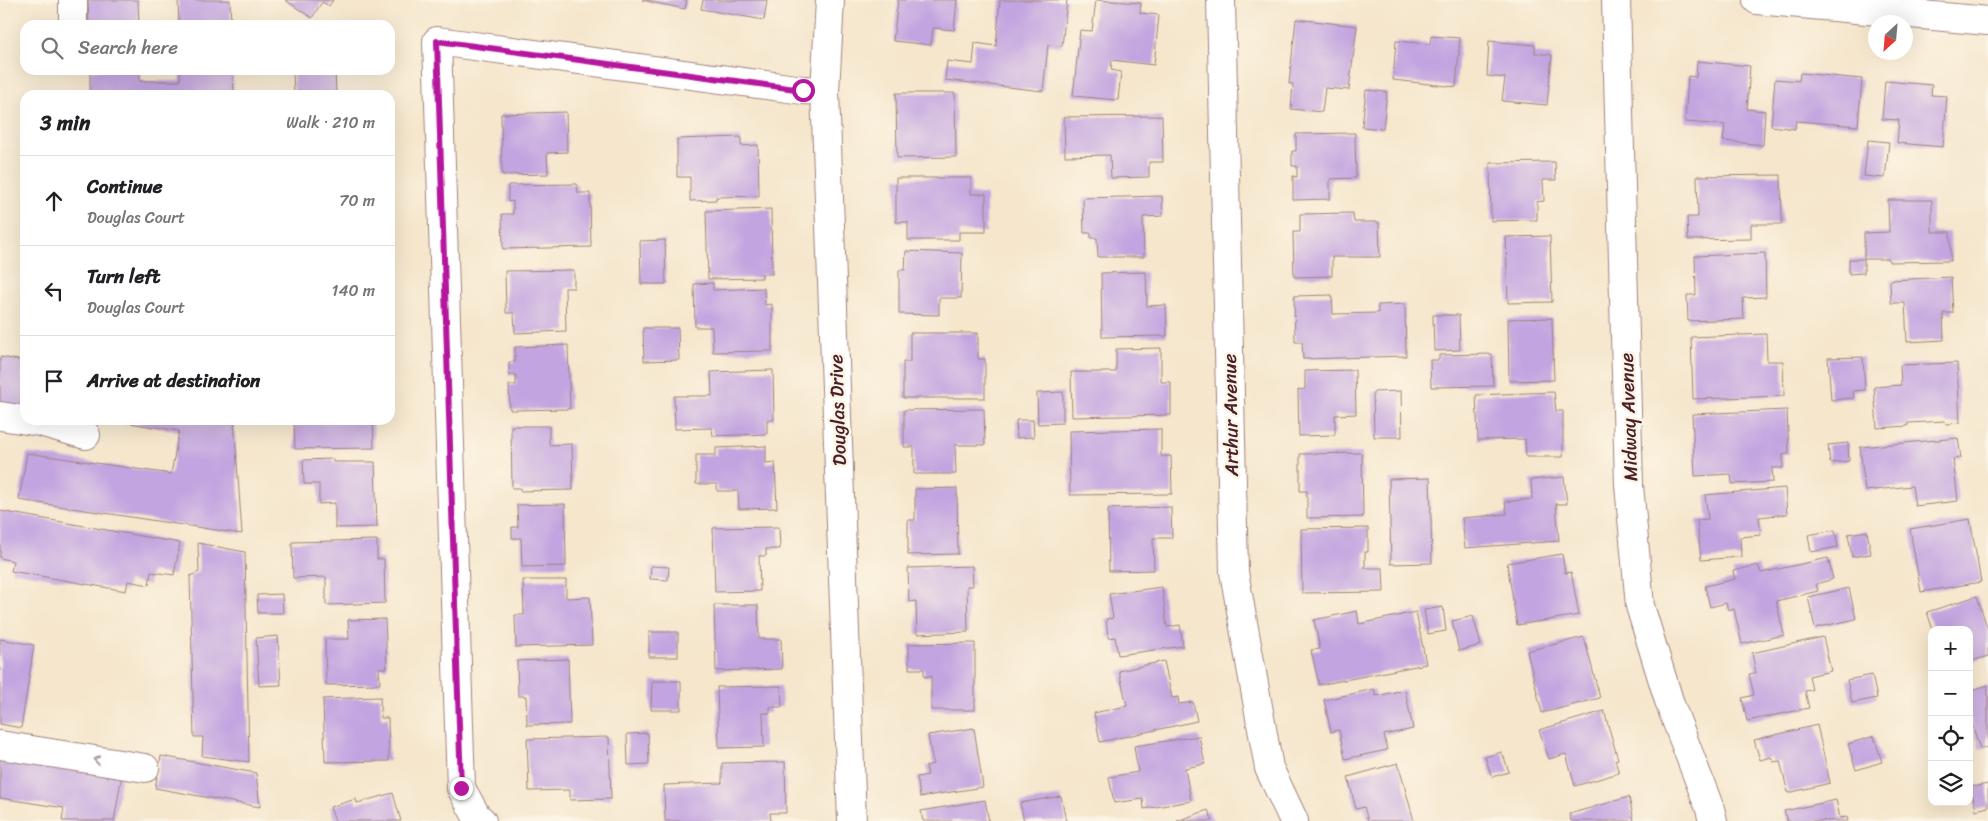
<!DOCTYPE html>
<html lang="en">
<head>
<meta charset="utf-8">
<style>
  :root { --surface:#fff; --page:#f6f6f6; --text:#202124; --muted:#757577; --line:#e0e0e0 }
  body { margin:0; font-family:Sriracha,sans-serif; background:var(--page); color:var(--text) }
  .controls { position:absolute; right:15px; bottom:15px; display:grid; overflow:hidden; border-radius:10px; box-shadow:0 5px 20px #0002 }
  .controls button { width:45px; height:45px; display:grid; place-items:center; padding:0; border:0; border-bottom:1px solid var(--line); background:var(--surface); color:var(--text); font:25px sans-serif }
  .compass { position:absolute; left:1868px; top:15px; width:45px; height:45px; border-radius:50%; background:var(--surface); box-shadow:0 5px 20px #0002; rotate:206deg }
  .stop { position:absolute; width:15px; height:15px; margin:-11px; border:4px solid #b5179e; border-radius:50%; background:#fff }
  .stop.end { background:#b5179e; border-color:#fff; box-shadow:0 1px 5px #0008 }
  .list { margin:0; padding:0; list-style:none }
  h2 { display:flex; justify-content:space-between; align-items:center; height:65px; margin:0; padding:0 20px; font-size:21px }
  h2 small { font-size:16px; font-weight:400; color:var(--muted) }
  .list li { display:grid; grid-template-columns:32px 1fr auto; gap:15px; align-items:center; box-sizing:border-box; height:90px; padding:0 20px; border-top:1px solid var(--line) }
  .list b { display:block; font-size:19px; white-space:nowrap }
  .list p { margin:0; font-size:16px; white-space:nowrap; color:var(--muted) }
  .list em { font-size:16px; font-style:normal; color:var(--muted) }
  .icon { flex:none; width:28px; height:28px; fill:none; stroke:currentColor; stroke-width:2; stroke-linecap:round; stroke-linejoin:round }
  .map { position:relative; flex:none; width:1988px; height:821px; overflow:hidden }
  .search { position:absolute; background:var(--surface); box-shadow:0 5px 20px #0002; left:20px; top:20px; width:375px; height:55px; display:flex; align-items:center; gap:12px; box-sizing:border-box; padding:0 18px; border-radius:15px; color:var(--muted); font-size:19px }
  .panel { position:absolute; background:var(--surface); box-shadow:0 5px 20px #0002; left:20px; top:90px; width:375px; height:335px; border-radius:15px }
  .map>svg:first-child { display:block }
</style>
</head>
<body>
<div class="map">
<svg width="1988" height="821" viewBox="0 0 1988 821">
  <rect width="100%" height="100%" fill="#fcf5e5"/>
  <filter id="ink" filterUnits="userSpaceOnUse"><feTurbulence type="fractalNoise" baseFrequency=".02" numOctaves="2"/><feDisplacementMap in="SourceGraphic" scale="10" xChannelSelector="R" yChannelSelector="G"/><feConvolveMatrix kernelMatrix="1 2 1 2 8 2 1 2 1" color-interpolation-filters="sRGB"/></filter>
  <filter id="wash" filterUnits="userSpaceOnUse"><feTurbulence type="fractalNoise" baseFrequency=".0096" numOctaves="4" result="noise"/><feDisplacementMap in="SourceGraphic" scale="20" xChannelSelector="R" yChannelSelector="G"/><feGaussianBlur stdDeviation="1.12" result="paint"/><feColorMatrix in="noise" values="0 0 0 0 0 0 0 0 0 0 0 0 0 0 0 0 0 1.4 0 .05"/><feComposite in="paint" operator="in"/></filter>
  <g filter="url(#wash)">
    <rect width="100%" height="100%" fill="#f5e6cc"/>
    <g id="blocks">
      <g fill="#c2a4e0">
        <polygon points="88,0 138,0 139,25 89,25"/>
        <polygon points="178,0 230,0 231,25 179,25"/>
        <polygon points="285,0 333,0 329,6 322,2 312,18"/>
        <polygon points="642,0 687,0 685,9"/>
        <polygon points="703,0 767,0 764,20 701,9"/>
        <polygon points="898,0 957,0 954,30 933,28 931,45 893,41"/>
        <polygon points="1000,0 1067,0 1062,46 1048,45 1043,91 945,80 947,61 973,64 975,43 996,46"/>
        <polygon points="1096,0 1141,3 1140,13 1159,15 1154,65 1112,60 1111,70 1121,72 1118,100 1073,96 1080,30 1092,31"/>
        <polygon points="1296,19 1357,26 1349,90 1325,88 1322,112 1291,109 1293,84 1289,84"/>
        <polygon points="1431,36 1460,38 1456,87 1393,80 1396,41 1430,44"/>
        <polygon points="1489,41 1535,45 1535,53 1552,55 1547,105 1502,101 1505,78 1487,76"/>
        <polygon points="1697,61 1750,66 1747,109 1765,111 1763,145 1723,141 1725,125 1685,122 1688,76 1696,77"/>
        <polygon points="90,70 140,70 140,81 180,81 180,70 233,70 234,95 90,95"/>
        <polygon points="335,70 336,95 294,95 293,71"/>
        <polygon points="1800,73 1862,79 1858,126 1796,121 1795,129 1771,126 1775,79 1799,81"/>
        <polygon points="1885,81 1932,85 1931,95 1947,96 1943,147 1897,143 1899,120 1882,119"/>
        <polygon points="1366,90 1387,92 1383,129 1362,127"/>
        <polygon points="896,93 955,93 956,157 897,158"/>
        <polygon points="566,112 567,152 547,153 548,174 502,175 501,114"/>
        <polygon points="1162,116 1163,162 1149,162 1149,177 1111,178 1110,155 1065,156 1064,117"/>
        <polygon points="1355,133 1356,178 1330,179 1330,199 1293,200 1293,176 1297,177 1297,166 1292,166 1292,151 1296,151 1296,134"/>
        <polygon points="741,137 741,146 758,145 759,196 716,197 716,200 690,201 690,177 677,177 677,139"/>
        <polygon points="1868,140 1889,142 1885,178 1864,176"/>
        <polygon points="1555,162 1556,180 1543,180 1544,201 1537,202 1537,220 1491,221 1490,163"/>
        <polygon points="1781,175 1782,224 1751,224 1751,239 1688,240 1687,217 1698,217 1697,176"/>
        <polygon points="896,178 971,178 971,194 986,194 986,232 959,232 959,240 908,240 908,222 896,222"/>
        <polygon points="577,184 578,193 590,193 591,247 503,249 502,214 513,214 513,201 508,202 508,185"/>
        <polygon points="1162,196 1163,216 1143,217 1144,257 1098,257 1097,238 1091,238 1091,233 1084,233 1083,198"/>
        <polygon points="1888,200 1932,200 1932,232 1950,232 1951,261 1889,262 1889,259 1864,259 1864,233 1889,232"/>
        <polygon points="771,209 772,274 762,274 762,278 708,279 706,211"/>
        <polygon points="1353,213 1354,222 1379,222 1380,257 1332,257 1332,276 1294,277 1293,232 1300,232 1300,214"/>
        <polygon points="1550,236 1552,302 1508,303 1506,237"/>
        <polygon points="665,240 666,284 641,284 640,241"/>
        <polygon points="906,251 962,253 961,298 939,298 939,315 899,314 899,270 905,270"/>
        <polygon points="1765,253 1766,297 1743,298 1744,319 1688,321 1687,295 1696,295 1695,256"/>
        <polygon points="1849,259 1864,259 1864,273 1849,274"/>
        <polygon points="574,270 574,288 565,288 566,331 515,333 514,313 506,313 505,271"/>
        <polygon points="1146,272 1147,306 1166,305 1167,336 1102,337 1101,273"/>
        <polygon points="1951,277 1953,313 1943,313 1944,340 1907,342 1905,303 1891,303 1890,280"/>
        <polygon points="713,283 713,290 764,288 765,305 772,304 772,351 713,352 712,327 695,327 694,284"/>
        <polygon points="1332,295 1333,314 1378,313 1378,305 1405,304 1406,356 1303,359 1302,342 1295,342 1294,296"/>
        <polygon points="1433,315 1459,315 1460,350 1434,351"/>
        <polygon points="1552,318 1554,380 1509,381 1508,319"/>
        <polygon points="643,328 678,328 679,360 644,361"/>
        <polygon points="910,333 978,333 978,359 985,359 985,398 903,398 903,362 910,362"/>
        <polygon points="1766,334 1767,361 1783,361 1784,396 1693,399 1691,337"/>
        <polygon points="568,345 570,409 510,410 509,385 516,385 516,375 509,375 509,362 515,362 515,347"/>
        <polygon points="1161,348 1161,382 1171,382 1171,415 1072,417 1071,372 1116,372 1116,349"/>
        <polygon points="1492,354 1493,386 1431,387 1430,360 1439,360 1439,355"/>
        <polygon points="0,357 25,361 25,409 0,405"/>
        <polygon points="1863,357 1865,390 1853,391 1854,398 1831,400 1828,358"/>
        <polygon points="1957,363 1960,423 1946,424 1945,421 1908,423 1908,426 1877,428 1874,387 1901,385 1900,365"/>
        <polygon points="773,370 774,420 767,420 767,434 713,436 712,428 675,429 674,396 712,396 711,372"/>
        <polygon points="1355,370 1356,414 1335,415 1335,435 1299,436 1298,390 1305,389 1305,371"/>
        <polygon points="1401,391 1402,437 1374,437 1373,392"/>
        <polygon points="1063,392 1063,423 1038,424 1037,393"/>
        <polygon points="1554,392 1556,411 1563,411 1563,457 1526,457 1525,439 1478,440 1476,395"/>
        <polygon points="984,409 985,445 955,445 956,474 914,474 914,447 904,447 904,410"/>
        <polygon points="1787,410 1789,454 1783,454 1783,468 1772,468 1773,482 1732,484 1731,474 1695,476 1692,414"/>
        <polygon points="110,420 234,420 242,534 19,500 27,453 171,474 179,431"/>
        <polygon points="294,420 373,420 374,448 295,449"/>
        <polygon points="1016,420 1033,420 1034,437 1017,438"/>
        <polygon points="511,426 549,426 549,445 572,444 573,490 520,491 520,488 512,488"/>
        <polygon points="1161,429 1161,456 1171,456 1172,494 1070,495 1069,431"/>
        <polygon points="1958,438 1961,458 1953,459 1958,501 1915,506 1912,486 1865,491 1860,447"/>
        <polygon points="1848,443 1849,461 1830,463 1828,445"/>
        <polygon points="766,446 766,463 775,462 777,508 739,509 738,491 717,491 717,484 696,484 696,455 716,455 716,448"/>
        <polygon points="1362,453 1363,517 1307,518 1307,491 1300,491 1300,454"/>
        <polygon points="333,459 333,462 375,462 377,527 335,528 335,503 319,504 319,484 304,484 303,460"/>
        <polygon points="1564,477 1567,504 1556,504 1559,541 1465,548 1462,518 1507,514 1505,502 1532,499 1531,480"/>
        <polygon points="1430,478 1432,563 1391,564 1389,479"/>
        <polygon points="957,488 958,554 908,555 908,520 915,520 915,489"/>
        <polygon points="1785,488 1787,514 1759,517 1761,535 1740,537 1741,557 1701,560 1697,520 1708,519 1705,495"/>
        <polygon points="565,504 566,566 522,567 521,538 512,538 512,527 518,527 517,505"/>
        <polygon points="1171,507 1172,538 1153,538 1154,570 1109,571 1108,509"/>
        <polygon points="0,511 180,543 174,575 151,572 149,585 128,581 126,591 11,571 13,561 0,558"/>
        <polygon points="1970,519 1981,582 1921,592 1910,529"/>
        <polygon points="779,527 780,549 766,549 766,556 759,556 760,591 715,592 713,528"/>
        <polygon points="1368,528 1368,552 1365,552 1365,568 1383,568 1384,592 1302,593 1301,529"/>
        <polygon points="1835,530 1838,547 1811,552 1808,535"/>
        <polygon points="1867,531 1871,554 1852,557 1848,534"/>
        <polygon points="377,540 377,559 384,559 385,603 326,605 326,577 293,578 292,542"/>
        <polygon points="198,543 245,552 249,762 202,756 203,737 194,737 190,576 199,572"/>
        <polygon points="1562,554 1565,573 1571,572 1579,615 1517,625 1507,563"/>
        <polygon points="1828,558 1833,579 1816,584 1818,591 1776,601 1784,635 1742,644 1734,609 1728,610 1726,603 1710,607 1705,586 1735,579 1733,571 1758,565 1761,573"/>
        <polygon points="651,566 669,567 668,580 650,579"/>
        <polygon points="972,566 973,586 967,586 968,632 917,634 916,601 909,602 908,568"/>
        <polygon points="523,580 566,580 566,598 590,597 592,645 516,647 515,615 524,615"/>
        <polygon points="1162,587 1167,627 1180,625 1183,646 1118,655 1115,637 1108,638 1106,619 1113,618 1109,594"/>
        <polygon points="1849,588 1856,619 1815,628 1808,597"/>
        <polygon points="282,594 283,613 258,613 257,595"/>
        <polygon points="1977,596 1988,630 1988,656 1969,662 1969,630 1933,630 1927,612"/>
        <polygon points="714,605 758,605 759,639 781,639 782,669 716,671"/>
        <polygon points="1443,607 1446,631 1428,634 1424,610"/>
        <polygon points="1357,611 1359,624 1416,612 1426,664 1319,685 1311,650 1320,649 1314,620"/>
        <polygon points="1473,616 1481,645 1459,651 1452,621"/>
        <polygon points="385,619 387,668 379,668 380,684 326,685 325,639 349,639 348,620"/>
        <rect x="649" y="632" width="29" height="25"/>
        <polygon points="278,636 281,685 259,686 256,638"/>
        <polygon points="1584,637 1600,698 1542,713 1527,651"/>
        <polygon points="1823,637 1831,671 1809,676 1812,690 1805,691 1809,708 1747,721 1742,698 1754,695 1749,674 1756,673 1752,653"/>
        <polygon points="0,639 34,645 21,728 0,724"/>
        <polygon points="975,643 975,710 931,710 931,676 924,677 924,669 909,669 909,644"/>
        <polygon points="568,659 570,724 527,725 526,696 518,696 517,661"/>
        <polygon points="1164,661 1172,698 1178,697 1179,704 1193,702 1197,721 1100,742 1094,713 1127,706 1119,671"/>
        <polygon points="1872,675 1877,698 1852,703 1847,680"/>
        <polygon points="652,681 681,681 681,710 651,710"/>
        <polygon points="1988,685 1988,747 1980,749 1969,715 1969,691"/>
        <polygon points="781,686 782,707 770,707 770,713 763,713 764,747 719,748 717,687"/>
        <polygon points="1374,689 1376,696 1405,690 1413,729 1384,735 1387,750 1345,759 1339,730 1331,732 1324,700"/>
        <polygon points="380,697 381,718 388,718 389,761 325,762 323,699"/>
        <polygon points="1604,711 1618,759 1615,760 1619,773 1575,786 1566,754 1549,759 1539,730"/>
        <polygon points="1817,725 1830,783 1788,793 1780,761 1773,762 1771,757 1760,760 1754,740"/>
        <polygon points="974,728 983,787 920,797 917,777 928,775 926,766 933,764 928,735"/>
        <polygon points="648,733 649,764 628,765 627,734"/>
        <polygon points="1199,736 1205,764 1185,768 1191,801 1144,809 1143,799 1114,803 1109,777 1138,772 1134,746"/>
        <polygon points="1874,736 1882,762 1856,770 1848,744"/>
        <polygon points="609,737 611,799 570,800 570,790 529,791 527,739"/>
        <polygon points="0,748 123,768 114,821 62,821 64,808 0,798"/>
        <polygon points="1502,752 1509,772 1492,777 1485,757"/>
        <polygon points="161,756 256,773 260,807 155,788"/>
        <polygon points="785,762 786,813 770,813 771,821 665,821 664,785 722,783 722,763"/>
        <polygon points="1398,763 1414,821 1368,821 1364,807 1356,809 1348,777"/>
        <polygon points="1988,784 1988,807 1976,810 1971,787"/>
        <polygon points="393,793 401,821 335,821 330,807 356,799 357,803"/>
        <polygon points="1061,796 1066,821 1024,821 1020,803"/>
        <polygon points="1629,797 1634,821 1571,821 1569,814"/>
        <polygon points="985,800 989,821 923,821 921,811"/>
        <polygon points="1836,800 1840,818 1847,817 1848,821 1787,821 1784,811"/>
        <polygon points="1208,810 1213,821 1177,821"/>
      </g>
    </g>
  </g>
  <g filter="url(#ink)">
    <use href="#blocks" fill-opacity="0" stroke="#a0827c" stroke-width="1"/>
    <g fill="none" stroke-linecap="round" stroke-linejoin="round">
      <defs>
        <g id="minor">
          <polyline points="73,0 73,25"/>
          <polyline points="830,0 825,91 852,821"/>
          <polyline points="1221,0 1234,572 1269,768 1294,821"/>
          <polyline points="1616,0 1629,485 1640,606 1670,704 1710,809 1713,821"/>
          <polyline points="1757,0 1988,21"/>
          <polyline points="0,416 40,422 86,435"/>
          <polyline points="0,745 145,768"/>
          <polyline points="482,821 477,817 461,788 437,41 803,90 825,91"/>
        </g>
      </defs>
      <use href="#minor" stroke="#a0827c" stroke-width="30"/>
      <use href="#minor" stroke="#fff" stroke-width="28"/>
    </g>
    <defs><path id="oneway-chevron" d="M-2-3.5L2.5 0L-2 3.5" fill="none" stroke-width="1.6" stroke-linecap="round" stroke-linejoin="round" transform="scale(1.25)"/></defs>
    <use stroke="#ae9aa0" href="#oneway-chevron" transform="translate(97 760) rotate(-171)"/>
  </g>
  <g fill="none" stroke-linecap="round" stroke-linejoin="round" filter="url(#ink)">
    <polyline stroke="#b5179e" stroke-width="6" points="461,788 437,41 803,90"/>
  </g>
  <g text-anchor="middle" stroke-width="5" stroke-linejoin="round" paint-order="stroke">
    <g font-size="19" fill="#4a1f2b" stroke="#fcf5e5">
      <text transform="translate(837 410) rotate(-92)" y="7">Douglas Drive</text>
      <text transform="translate(1230 415) rotate(-91)" y="7">Arthur Avenue</text>
      <text transform="translate(1628 417) rotate(-92)" y="7">Midway Avenue</text>
    </g>
  </g>
</svg>
<div class="controls">
<button>+</button>
<button>−</button>
<button><svg class="icon" aria-label="locate" viewBox="0 0 24 24"><circle cx="12" cy="12" r="6"/><path d="M12 2v4M12 18v4M2 12h4M18 12h4"/></svg></button>
<button><svg class="icon" aria-label="layers" viewBox="0 0 24 24"><path d="M12 4l9 5-9 5-9-5zM3 14l9 5 9-5"/></svg></button>
</div>
<svg class="compass" viewBox="-18 -18 36 36"><path d="M0-13l5 13h-10z" fill="#e53935"/><path d="M0 13l5-13h-10z" fill="#757577"/></svg>
<div class="stop" style="left:803px;top:90px"></div>
<div class="stop end" style="left:461px;top:788px"></div>
<div class="search"><svg class="icon" aria-label="search" viewBox="0 0 24 24"><circle cx="10" cy="10" r="6"/><path d="M15 15l6 6"/></svg>Search here</div>
<section class="panel">
<h2>3 min<small>Walk · 210 m</small></h2>
<ul class="list">
<li><svg class="icon" aria-label="ahead" viewBox="0 0 24 24"><path d="M12 20V5M6 11l6-6 6 6"/></svg><div><b>Continue</b><p>Douglas Court</p></div><em>70 m</em></li>
<li><svg class="icon" aria-label="left" viewBox="0 0 24 24"><path d="M17 20v-9H6M10 6l-5 5 5 5"/></svg><div><b>Turn left</b><p>Douglas Court</p></div><em>140 m</em></li>
<li><svg class="icon" aria-label="arrive" viewBox="0 0 24 24"><path d="M6 21V4h12l-3 4 3 4H6"/></svg><div><b>Arrive at destination</b></div></li>
</ul>
</section>
</div>
</body>
</html>
